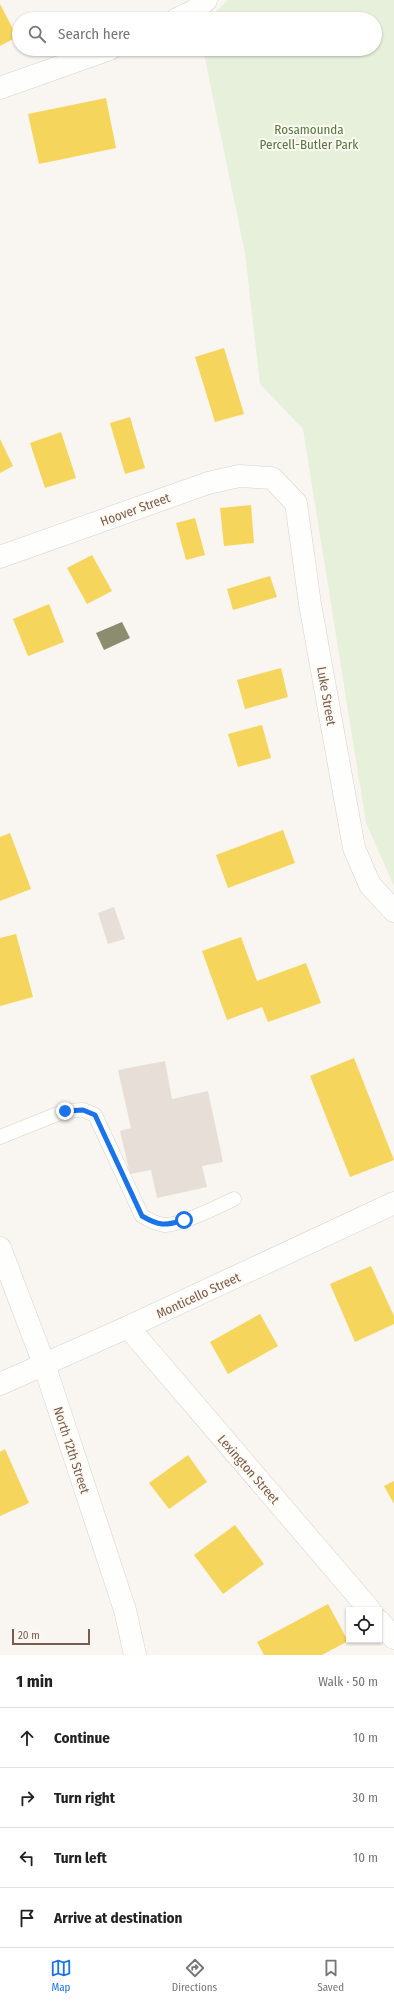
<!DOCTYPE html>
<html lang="en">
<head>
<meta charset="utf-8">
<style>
  :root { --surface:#fff; --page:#f2f2f2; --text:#222; --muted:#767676; --line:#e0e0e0; --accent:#1a73e8 }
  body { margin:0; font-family:"Fira Sans Condensed",sans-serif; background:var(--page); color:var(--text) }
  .controls { position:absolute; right:12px; bottom:12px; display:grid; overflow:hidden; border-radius:0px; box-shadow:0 1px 3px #0004 }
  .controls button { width:36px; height:36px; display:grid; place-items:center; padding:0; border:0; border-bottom:1px solid var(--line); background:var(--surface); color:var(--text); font:20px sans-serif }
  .scale { position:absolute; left:12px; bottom:10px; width:78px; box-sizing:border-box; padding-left:4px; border:2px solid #7a5c4d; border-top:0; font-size:11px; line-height:14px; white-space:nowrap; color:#7a5c4d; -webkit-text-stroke:3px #fffaf3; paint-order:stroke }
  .stop { position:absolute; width:12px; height:12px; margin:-9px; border:3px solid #1a73e8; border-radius:50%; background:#fff }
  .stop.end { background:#1a73e8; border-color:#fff; box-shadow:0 1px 4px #0008 }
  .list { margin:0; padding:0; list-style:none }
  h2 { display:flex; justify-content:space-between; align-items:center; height:52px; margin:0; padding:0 16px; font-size:17px }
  h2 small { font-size:13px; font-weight:400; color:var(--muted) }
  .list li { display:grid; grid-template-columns:26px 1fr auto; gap:12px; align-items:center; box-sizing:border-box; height:60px; padding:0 16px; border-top:1px solid var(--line) }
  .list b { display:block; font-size:15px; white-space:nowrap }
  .list em { font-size:13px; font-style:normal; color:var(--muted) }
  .icon { flex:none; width:22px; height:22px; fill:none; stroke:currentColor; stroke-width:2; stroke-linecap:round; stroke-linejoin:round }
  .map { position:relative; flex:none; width:394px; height:1655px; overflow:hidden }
  .search { position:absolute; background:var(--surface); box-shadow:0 1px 3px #0004; left:12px; right:12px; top:12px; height:44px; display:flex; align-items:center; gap:10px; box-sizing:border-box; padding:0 14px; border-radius:22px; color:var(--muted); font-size:15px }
  .sheet { height:292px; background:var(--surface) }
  nav { display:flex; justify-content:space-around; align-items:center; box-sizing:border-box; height:56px; border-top:1px solid var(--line); background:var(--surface); font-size:11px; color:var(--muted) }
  nav a { display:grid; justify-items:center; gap:2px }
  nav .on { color:var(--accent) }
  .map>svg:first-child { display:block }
</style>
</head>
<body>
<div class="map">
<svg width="394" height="1655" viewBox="0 0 394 1655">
  <rect width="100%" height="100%" fill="#f9f5f0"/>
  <polygon fill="#e7f0db" points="228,0 394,0 394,886 366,823 303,429 260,384 245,253 203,49 375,49 375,19 208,19"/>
  <g fill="#f6d55c">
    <polygon points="0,4 17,37 0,46"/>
    <polygon points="106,98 116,148 39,164 28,114"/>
    <polygon points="224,348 244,414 215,422 195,357"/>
    <polygon points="130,417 145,468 125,474 110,423"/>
    <polygon points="61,432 76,478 45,488 30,443"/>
    <polygon points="0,439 13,466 0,473"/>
    <polygon points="251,505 254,543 224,546 220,508"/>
    <polygon points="195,518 205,555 186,560 176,523"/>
    <polygon points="92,555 112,591 87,604 67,568"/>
    <polygon points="270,576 277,597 233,610 227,589"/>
    <polygon points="49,604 64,642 28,656 13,619"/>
    <polygon points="281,668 288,697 245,709 237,680"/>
    <polygon points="262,725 271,758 238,767 228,734"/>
    <polygon points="283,830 295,863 228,888 216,855"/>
    <polygon points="10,833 31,889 0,901 0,837"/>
    <polygon points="16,934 33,997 0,1006 0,938"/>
    <polygon points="241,937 257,981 306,963 321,1003 268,1022 262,1007 227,1020 202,951"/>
    <polygon points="354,1058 394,1160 350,1177 310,1076"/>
    <polygon points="371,1266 394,1316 394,1324 355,1342 330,1284"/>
    <polygon points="260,1314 278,1346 228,1374 210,1342"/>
    <polygon points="5,1449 29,1503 0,1516 0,1452"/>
    <polygon points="188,1455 207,1482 169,1509 149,1483"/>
    <polygon points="394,1481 394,1504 384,1486"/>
    <polygon points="235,1525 264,1564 223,1594 194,1555"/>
    <polygon points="328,1604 348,1641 322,1655 264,1655 257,1642"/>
  </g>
  <polygon fill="#8c8c6e" points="122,622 130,638 104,650 96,633"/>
  <g fill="#e6ded7">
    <polygon points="114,907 125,939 108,944 98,913"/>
    <polygon points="165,1061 172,1099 208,1091 223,1162 202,1166 207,1187 157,1198 151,1170 130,1174 120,1131 131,1128 118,1070"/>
  </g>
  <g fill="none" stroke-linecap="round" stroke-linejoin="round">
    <defs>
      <path id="service" d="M0 1137 65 1111 83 1110 95 1115 142 1216C149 1220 156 1224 164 1225 179 1226 219 1206 234 1199"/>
      <g id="minor">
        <polyline points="177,19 194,11 206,0"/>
        <polyline points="0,88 110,49"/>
        <polyline points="0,557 208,483 239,476 272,478 296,503 310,604 354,848 370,885 394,911"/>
        <polyline points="128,1327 370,1610"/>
        <polyline points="0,1384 128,1327 394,1203"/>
        <polyline points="379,1621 394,1638"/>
      </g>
      <polyline id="secondary" points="0,1248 44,1364 125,1610 135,1655"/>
    </defs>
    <use href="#service" stroke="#d7d1cb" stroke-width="15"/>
    <use href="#minor" stroke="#d7d1cb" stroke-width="23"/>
    <use href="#secondary" stroke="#d9d2cb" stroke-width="23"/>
    <use href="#service" stroke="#fefefd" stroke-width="14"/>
    <use href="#minor" stroke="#fefefd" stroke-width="22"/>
    <use href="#secondary" stroke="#fefefd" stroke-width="22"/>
  </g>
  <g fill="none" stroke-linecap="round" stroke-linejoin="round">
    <path stroke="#1a73e8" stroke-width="5" d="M65 1111 83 1110 95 1115 142 1216C159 1226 165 1226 184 1220"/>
  </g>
  <g text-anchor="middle" stroke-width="4" stroke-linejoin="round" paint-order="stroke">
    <g font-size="13" fill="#537a41" stroke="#fffaf3">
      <text x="309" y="134">Rosamounda<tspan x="309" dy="15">Percell-Butler Park</tspan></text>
    </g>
    <g font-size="13" fill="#7a5c4d" stroke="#fffaf3">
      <text transform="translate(135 509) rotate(-20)" y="5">Hoover Street</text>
      <text transform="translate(327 696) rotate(80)" y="5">Luke Street</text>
      <text transform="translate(198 1295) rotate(-25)" y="5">Monticello Street</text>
      <text transform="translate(72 1450) rotate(72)" y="5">North 12th Street</text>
      <text transform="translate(249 1469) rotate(49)" y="5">Lexington Street</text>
    </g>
  </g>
</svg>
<div class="controls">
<button><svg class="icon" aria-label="locate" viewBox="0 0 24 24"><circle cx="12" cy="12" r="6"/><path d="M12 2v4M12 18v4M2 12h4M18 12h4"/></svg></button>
</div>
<div class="scale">20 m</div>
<div class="stop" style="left:184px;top:1220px"></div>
<div class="stop end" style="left:65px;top:1111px"></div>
<div class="search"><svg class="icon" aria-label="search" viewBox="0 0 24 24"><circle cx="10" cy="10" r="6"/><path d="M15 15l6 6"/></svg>Search here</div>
</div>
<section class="sheet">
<h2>1 min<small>Walk · 50 m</small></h2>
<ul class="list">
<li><svg class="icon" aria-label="ahead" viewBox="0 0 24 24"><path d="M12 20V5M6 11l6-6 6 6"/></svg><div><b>Continue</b></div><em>10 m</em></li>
<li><svg class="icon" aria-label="right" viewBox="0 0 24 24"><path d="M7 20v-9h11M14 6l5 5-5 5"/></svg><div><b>Turn right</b></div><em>30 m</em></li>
<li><svg class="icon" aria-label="left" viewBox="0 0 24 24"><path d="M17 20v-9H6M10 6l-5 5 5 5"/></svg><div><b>Turn left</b></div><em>10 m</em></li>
<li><svg class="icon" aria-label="arrive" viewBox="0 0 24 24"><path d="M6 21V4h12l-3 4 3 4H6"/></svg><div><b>Arrive at destination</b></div></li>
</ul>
</section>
<nav>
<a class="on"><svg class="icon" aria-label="map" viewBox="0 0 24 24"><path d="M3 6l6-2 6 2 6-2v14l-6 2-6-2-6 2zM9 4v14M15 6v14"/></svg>Map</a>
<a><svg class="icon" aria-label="directions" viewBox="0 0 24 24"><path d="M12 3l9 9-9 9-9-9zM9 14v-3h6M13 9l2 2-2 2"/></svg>Directions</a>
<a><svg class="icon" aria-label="saved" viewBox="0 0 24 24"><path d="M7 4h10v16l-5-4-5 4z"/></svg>Saved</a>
</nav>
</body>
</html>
